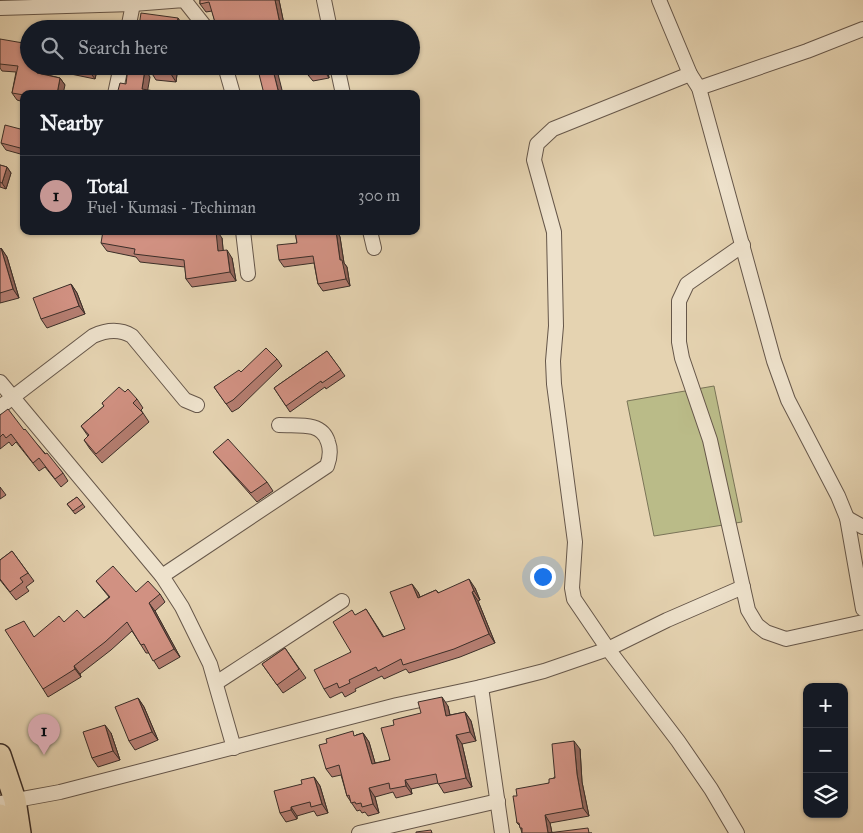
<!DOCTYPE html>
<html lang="en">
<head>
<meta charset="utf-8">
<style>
  :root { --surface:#171b24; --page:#20242c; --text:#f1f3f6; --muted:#9ea1a6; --line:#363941; --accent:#c59692 }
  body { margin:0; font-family:"IM FELL Great Primer",serif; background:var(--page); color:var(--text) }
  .controls { position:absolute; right:15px; bottom:15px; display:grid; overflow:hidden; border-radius:10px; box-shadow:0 1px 4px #0004 }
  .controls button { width:45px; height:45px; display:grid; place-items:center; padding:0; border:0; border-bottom:1px solid var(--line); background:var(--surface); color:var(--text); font:25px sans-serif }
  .you { position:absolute; left:542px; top:576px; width:18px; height:18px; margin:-12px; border:4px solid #fff; border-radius:50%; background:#1a73e8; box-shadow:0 0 0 8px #1a73e833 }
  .badge { display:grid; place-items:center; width:32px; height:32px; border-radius:50%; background:var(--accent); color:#111; font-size:16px; font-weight:700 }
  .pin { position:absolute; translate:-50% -41px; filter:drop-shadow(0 1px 2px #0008) }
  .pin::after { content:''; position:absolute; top:26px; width:18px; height:15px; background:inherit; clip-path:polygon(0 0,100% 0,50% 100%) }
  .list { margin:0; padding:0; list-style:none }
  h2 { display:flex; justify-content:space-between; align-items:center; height:65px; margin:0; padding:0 20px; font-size:21px }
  h2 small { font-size:16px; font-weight:400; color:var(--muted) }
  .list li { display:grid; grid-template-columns:32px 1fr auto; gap:15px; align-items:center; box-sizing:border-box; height:80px; padding:0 20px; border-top:1px solid var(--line) }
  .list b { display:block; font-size:19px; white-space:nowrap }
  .list p { margin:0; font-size:16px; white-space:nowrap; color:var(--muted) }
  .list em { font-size:16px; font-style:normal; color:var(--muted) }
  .icon { flex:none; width:28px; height:28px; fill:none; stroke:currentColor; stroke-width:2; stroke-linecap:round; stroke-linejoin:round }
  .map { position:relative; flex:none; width:863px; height:833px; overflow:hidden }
  .search { position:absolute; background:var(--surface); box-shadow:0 1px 4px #0004; left:20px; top:20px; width:400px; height:55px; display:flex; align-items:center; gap:12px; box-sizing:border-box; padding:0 18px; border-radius:28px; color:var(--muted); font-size:19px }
  .panel { position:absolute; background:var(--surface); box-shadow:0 1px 4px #0004; left:20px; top:90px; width:400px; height:145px; border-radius:10px }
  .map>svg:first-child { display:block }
</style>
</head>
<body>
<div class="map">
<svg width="863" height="833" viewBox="0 0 863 833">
  <rect width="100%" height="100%" fill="#e5d3b1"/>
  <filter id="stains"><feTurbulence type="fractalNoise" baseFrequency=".004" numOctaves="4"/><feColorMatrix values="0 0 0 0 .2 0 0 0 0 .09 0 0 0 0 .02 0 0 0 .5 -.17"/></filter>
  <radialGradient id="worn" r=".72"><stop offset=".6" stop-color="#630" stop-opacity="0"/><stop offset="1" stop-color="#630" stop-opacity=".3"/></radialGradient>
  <polygon fill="#babb88" stroke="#7a7458" points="714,386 742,522 654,536 627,401"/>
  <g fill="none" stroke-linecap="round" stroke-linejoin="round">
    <defs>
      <g id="minor">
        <polyline points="324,0 330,29"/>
        <polyline points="659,0 690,74 699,88 774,361 788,400 838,496 847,518 863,609"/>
        <polyline points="0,8 133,4 184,0 207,29"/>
        <polyline points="128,29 133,4"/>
        <polyline points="225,66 233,94"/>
        <polyline points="337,66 343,94"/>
        <polyline points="690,74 553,129 537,144 534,160 554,232 556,326 553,361 554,384 575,542 572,588 574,599 608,649 678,741 711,789 737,833"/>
        <polyline points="699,88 807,51 863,29"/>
        <polyline points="115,94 121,66"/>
        <polyline points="243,231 248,274"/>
        <polyline points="370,231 374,248"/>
        <polyline points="743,245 687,284 679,301 679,342 682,358 710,440 748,610 757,625 766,632 786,639 863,622"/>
        <polyline points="0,382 162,576 182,607 210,664 234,748"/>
        <path d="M0 407 93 336C106 330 119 328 132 336L185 400 197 405"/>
        <polyline points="847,518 863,527"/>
        <path d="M162 576 327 466C330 458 331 450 328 442 322 421 297 426 279 425"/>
        <polyline points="216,683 342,601"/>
        <polyline points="481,687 502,833"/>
        <polyline points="0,803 60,792 397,705 481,687 544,671 608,649 667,620 743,587"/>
        <polyline points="359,833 498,801"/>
      </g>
      <g id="highway">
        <polyline points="0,755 15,800 20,833"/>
        <polyline points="0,815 3,833"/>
      </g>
    </defs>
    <use href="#minor" stroke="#66574a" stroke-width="16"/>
    <use href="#highway" stroke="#3b2e28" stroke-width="24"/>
    <use href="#minor" stroke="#eee2cc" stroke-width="14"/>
    <use href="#highway" stroke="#e5d3b1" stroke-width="21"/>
  </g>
  <g fill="#b47d70" stroke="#3b2e28">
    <polygon points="200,0 279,0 285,29 217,29 212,11 206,12 200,4"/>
    <polygon points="183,25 183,29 141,29 139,26"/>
    <polygon points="0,39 29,66 45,66 44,74 60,78 65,85 24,94 24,102 17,100 12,93 16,72 2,71 0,68"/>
    <polygon points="61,66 98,66 95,79 66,73"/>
    <polygon points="152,66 178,66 176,82 156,80 151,72"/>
    <polygon points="327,66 329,78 313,81 308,75"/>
    <polygon points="24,130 24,155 6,150 1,143"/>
    <polygon points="0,165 7,167 11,173 6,189 0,187"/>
    <polygon points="295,231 337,231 340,237 344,263 347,267 350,286 323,291 318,284 314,263 284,267 279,260 297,243"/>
    <polygon points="154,234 222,238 223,250 232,258 236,281 192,287 186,279 185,267 140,262 136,257 107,251 101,243"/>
    <polygon points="1,248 7,257 19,298 0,303 0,249"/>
    <polygon points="71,284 77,293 85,314 47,328 41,319"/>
    <polygon points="327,351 345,376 326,389 325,387 290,412 274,388"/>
    <polygon points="277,359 282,366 239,408 232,412 214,387 241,372"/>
    <polygon points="125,392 137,399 143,408 141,410 149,422 102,463 90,449 84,440 88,436 81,426 104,406 102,403"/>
    <polygon points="0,415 24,430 63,473 68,481 61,487 45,467 39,471 16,442 12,446 9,442 0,449"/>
    <polygon points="213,452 267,482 273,491 257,502 220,460"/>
    <polygon points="0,487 6,495 0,499"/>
    <polygon points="77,497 85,507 75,514 67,504"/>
    <polygon points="12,551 34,581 26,587 29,591 16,600 0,580 0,560"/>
    <polygon points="96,581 136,592 160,594 165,602 155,611 180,657 159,669 149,653 146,653 141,645 132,631 111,650 80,674 81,677 48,697 43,689 34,637 64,622 84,618 109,597"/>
    <polygon points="475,588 480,600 478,601 495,643 460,657 409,673 406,669 384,679 382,676 355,689 356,691 345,697 342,692 330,698 324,689 351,652 356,615 366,609 384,637 405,629 418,592 420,597 436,590 439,593"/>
    <polygon points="285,648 306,678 283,693 262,664"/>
    <polygon points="138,698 144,707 158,740 135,750 129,741"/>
    <polygon points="448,706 450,715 465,712 471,721 476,741 462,744 472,787 444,793 438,783 411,789 412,794 396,798 393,792 375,797 379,813 368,816 365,812 362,813 360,810 357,811 347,796 341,775 332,777 326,769 356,735 363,733 369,742 375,763 390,760 394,725"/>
    <polygon points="111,733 120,760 98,767 92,758"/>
    <polygon points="580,749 582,782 589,816 550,823 552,833 592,833 522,833 520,826 517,823 517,796 549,783"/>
    <polygon points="314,777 320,786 328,813 317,816 314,811 297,816 297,819 286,822 280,813"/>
  </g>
  <g fill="#92665b" stroke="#3b2e28">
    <polygon points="275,0 279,0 285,29 281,29"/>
    <polygon points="178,18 183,25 183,29 176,29"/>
    <polygon points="38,66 45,66 43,81 37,73"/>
    <polygon points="90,66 98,66 95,79 89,71"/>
    <polygon points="172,66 178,66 176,82 171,74"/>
    <polygon points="272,66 276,66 283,94 279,94"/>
    <polygon points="324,66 327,66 329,78 325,72"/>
    <polygon points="145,69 150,77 147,94 142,89"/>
    <polygon points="60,78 65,85 63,94 57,94"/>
    <polygon points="7,167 11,173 6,189 2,183"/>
    <polygon points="214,231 217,231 222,238 224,259 218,251"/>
    <polygon points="336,231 337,231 340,237 344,263 347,267 350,286 346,279 340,260"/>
    <polygon points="1,248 7,257 19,298 13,289"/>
    <polygon points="227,250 232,258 236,281 230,272"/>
    <polygon points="71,284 77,293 85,314 79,306"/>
    <polygon points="469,579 475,588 480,600 474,591"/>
    <polygon points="412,584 418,592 424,606 418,598"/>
    <polygon points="472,592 478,601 495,643 489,634"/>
    <polygon points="149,603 155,611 180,657 174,649"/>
    <polygon points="74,666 80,674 81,677 75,669"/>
    <polygon points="442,697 448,706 452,725 446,716"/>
    <polygon points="138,698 144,707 158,740 152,732"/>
    <polygon points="465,712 471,721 476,741 470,732"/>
    <polygon points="105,725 111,733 120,760 113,751"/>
    <polygon points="363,733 369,742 378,773 372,764"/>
    <polygon points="456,735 462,744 472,787 466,778"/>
    <polygon points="574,741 580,749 582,782 589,816 583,808 577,774"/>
    <polygon points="314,777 320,786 328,813 322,804"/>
    <polygon points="405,780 411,789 412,794 406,786"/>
    <polygon points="369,788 375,797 379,813 373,804"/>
    <polygon points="291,807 297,816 297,819 291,810"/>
    <polygon points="545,815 550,823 552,833 548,833"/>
  </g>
  <g fill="#d19182" stroke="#3b2e28">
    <polygon points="200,0 275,0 281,29 217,29 209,2 200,4"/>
    <polygon points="141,13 178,18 176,29 157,29 139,26"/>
    <polygon points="0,39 29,44 29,66 38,66 37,73 60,78 57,94 24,94 24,95 12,93 18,66 0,64"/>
    <polygon points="68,66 90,66 89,71"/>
    <polygon points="152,66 172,66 171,74 151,72"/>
    <polygon points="257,66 272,66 279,94 264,94"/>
    <polygon points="307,66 324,66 325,72 308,75"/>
    <polygon points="128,67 145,69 142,89 166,93 166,94 117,94 120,83 126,84"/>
    <polygon points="5,125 24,130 24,149 1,143"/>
    <polygon points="0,165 7,167 2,183 0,182"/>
    <polygon points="103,231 138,231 154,234 155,231 216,231 218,251 227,250 230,272 186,279 184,260 134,254 135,249 101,243"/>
    <polygon points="295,231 336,231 340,260 342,260 346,279 318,284 313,256 279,260 277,245 297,243"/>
    <polygon points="1,248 13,289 0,293 0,249"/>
    <polygon points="71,284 79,306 41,319 33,298"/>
    <polygon points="266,348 277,359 233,400 226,404 214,387 239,370 241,372"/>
    <polygon points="327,351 341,370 322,383 321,381 286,406 274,388"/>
    <polygon points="119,387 125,392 128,389 137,399 133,403 143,413 96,454 84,440 89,435 81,426 104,406 102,403"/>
    <polygon points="8,409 24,430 25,429 45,454 47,453 63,473 55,479 39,458 33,463 11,434 6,438 3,434 0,437 0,415"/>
    <polygon points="228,439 267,482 251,493 213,452"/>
    <polygon points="77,497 83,504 73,511 67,504"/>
    <polygon points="12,551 28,573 20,578 23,582 10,592 0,579 0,560"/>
    <polygon points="113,566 136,592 148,581 160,594 149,603 174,649 153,661 144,644 141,645 127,622 105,642 74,666 75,669 43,689 5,630 24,621 34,637 59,616 64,622 77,610 84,618 110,597 96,581"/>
    <polygon points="469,579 474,591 472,592 489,634 454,649 403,665 401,659 378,671 376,667 349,680 350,683 339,688 337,683 324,689 314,670 351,652 333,622 352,610 355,615 366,609 383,637 405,629 390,592 412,584 418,598 436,590 438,593"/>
    <polygon points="285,648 299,669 277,685 262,664"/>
    <polygon points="442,697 446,716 465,712 470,732 456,735 466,778 438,784 436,774 405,780 406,786 390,789 389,783 369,788 373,804 362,807 361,803 356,804 355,802 351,803 349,795 347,796 339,765 326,769 319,745 327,743 326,739 353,731 354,736 363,733 372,764 390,760 381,728 394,725 393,720 421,713 418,702"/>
    <polygon points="138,698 152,732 129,741 115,707"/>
    <polygon points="105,725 113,751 92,758 83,732"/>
    <polygon points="574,741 577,774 583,808 545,815 548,833 522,833 522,828 520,828 519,823 517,823 513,796 517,796 516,789 549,783 549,779 555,778 552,744"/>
    <polygon points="314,777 322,804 311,807 310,802 291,807 291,810 280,813 274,791 302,784 301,780"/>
    <polygon points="588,828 589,833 548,833"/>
    <polygon points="431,830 432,833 416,833 416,832"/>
  </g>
  <rect width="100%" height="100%" filter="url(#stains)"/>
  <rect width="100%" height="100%" fill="url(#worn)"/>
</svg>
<div class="controls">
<button>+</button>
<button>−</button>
<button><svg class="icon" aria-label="layers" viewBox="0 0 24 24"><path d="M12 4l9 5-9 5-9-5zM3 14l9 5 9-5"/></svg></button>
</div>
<div class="you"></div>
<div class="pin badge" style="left:44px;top:755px">1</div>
<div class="search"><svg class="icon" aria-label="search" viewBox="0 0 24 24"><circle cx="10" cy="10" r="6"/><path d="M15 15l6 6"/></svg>Search here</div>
<section class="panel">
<h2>Nearby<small></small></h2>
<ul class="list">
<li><span class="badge">1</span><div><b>Total</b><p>Fuel · Kumasi - Techiman</p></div><em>300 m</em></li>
</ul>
</section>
</div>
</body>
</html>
